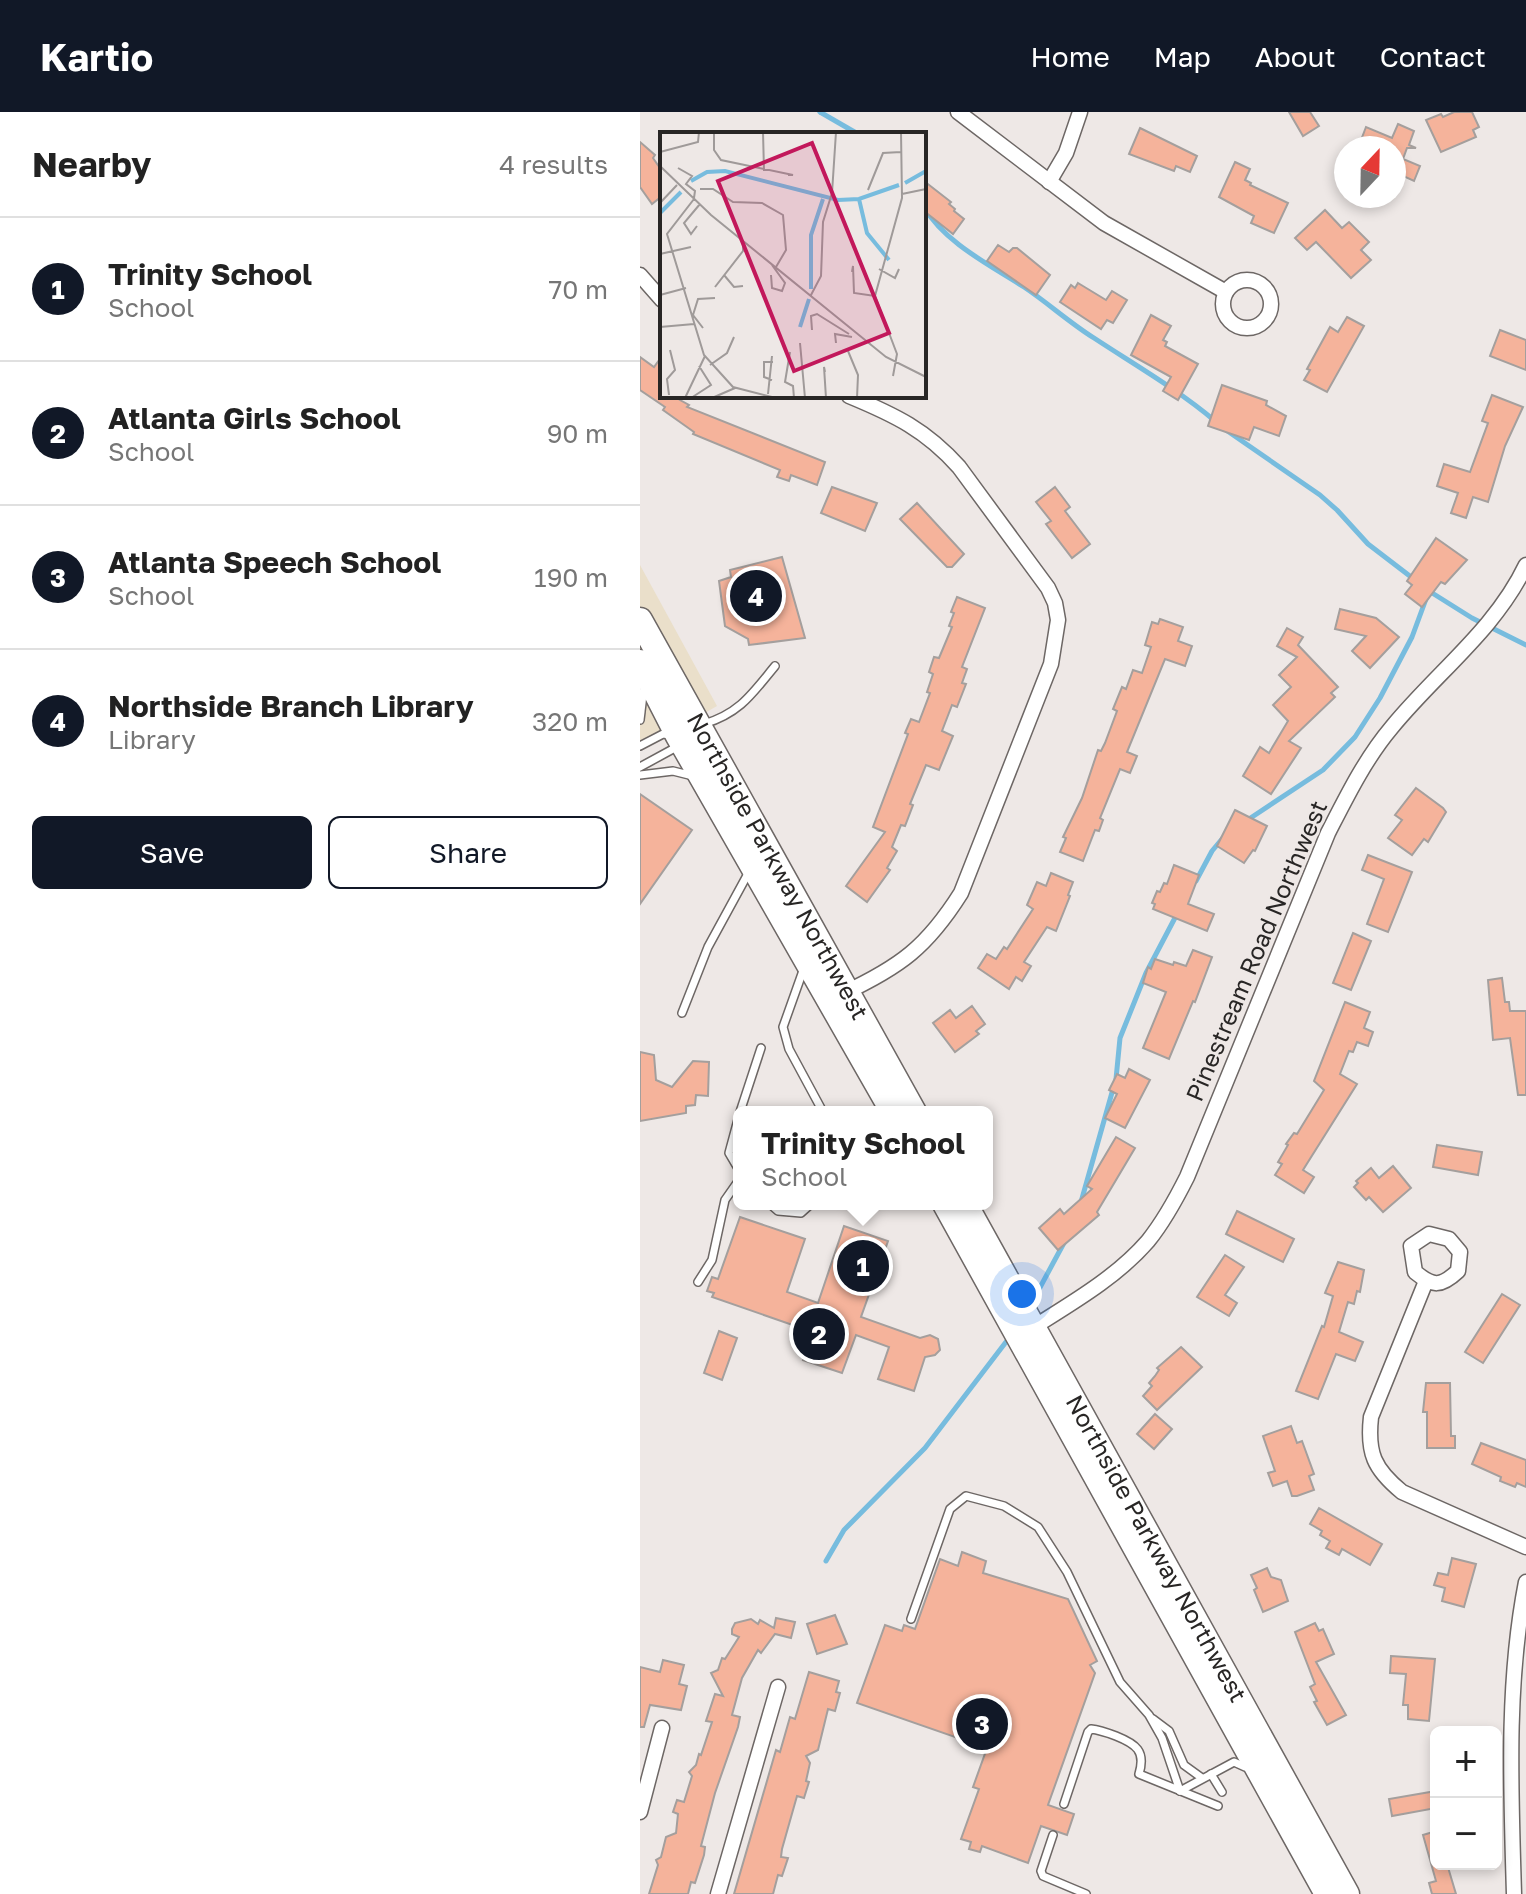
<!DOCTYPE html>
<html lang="en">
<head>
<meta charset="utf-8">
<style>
  :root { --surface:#fff; --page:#f2f2f2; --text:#222; --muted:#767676; --line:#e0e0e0; --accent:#111827 }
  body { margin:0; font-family:"Golos Text",sans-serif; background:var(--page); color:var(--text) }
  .controls { position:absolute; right:24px; bottom:24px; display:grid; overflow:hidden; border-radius:12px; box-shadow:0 4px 12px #0003 }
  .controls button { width:72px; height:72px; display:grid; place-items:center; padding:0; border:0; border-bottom:2px solid var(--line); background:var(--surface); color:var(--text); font:40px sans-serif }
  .compass { position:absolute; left:694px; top:24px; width:72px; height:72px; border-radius:50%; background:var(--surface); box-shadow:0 4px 12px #0003; rotate:22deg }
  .you { position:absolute; left:382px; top:1182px; width:28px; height:28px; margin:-20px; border:6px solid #fff; border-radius:50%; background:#1a73e8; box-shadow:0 0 0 12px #1a73e833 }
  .badge { display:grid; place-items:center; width:52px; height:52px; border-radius:50%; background:var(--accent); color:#fff; font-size:26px; font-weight:700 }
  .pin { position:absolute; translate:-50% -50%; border:4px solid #fff; box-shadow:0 2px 8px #0006 }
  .popup { position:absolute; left:93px; top:994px; width:260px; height:104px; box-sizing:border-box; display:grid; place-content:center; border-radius:12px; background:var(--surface); filter:drop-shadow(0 2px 6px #0005); font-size:26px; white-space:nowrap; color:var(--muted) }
  .popup b { font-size:30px; color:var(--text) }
  .popup::after { content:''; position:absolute; left:50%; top:100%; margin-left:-16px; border:16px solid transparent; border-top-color:var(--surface) }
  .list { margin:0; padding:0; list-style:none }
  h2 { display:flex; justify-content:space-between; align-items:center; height:104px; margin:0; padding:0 32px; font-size:34px }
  h2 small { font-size:26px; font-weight:400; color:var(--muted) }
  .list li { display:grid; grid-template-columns:52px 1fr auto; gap:24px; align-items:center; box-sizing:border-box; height:144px; padding:0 32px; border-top:2px solid var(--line) }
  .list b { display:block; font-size:30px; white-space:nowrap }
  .list p { margin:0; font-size:26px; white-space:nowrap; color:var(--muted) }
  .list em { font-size:26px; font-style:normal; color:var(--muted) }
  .actions { display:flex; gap:16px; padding:24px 32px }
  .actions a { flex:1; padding:18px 0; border:2px solid var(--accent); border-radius:12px; text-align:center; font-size:28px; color:var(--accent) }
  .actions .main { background:var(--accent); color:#fff }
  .map { position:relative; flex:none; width:886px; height:1782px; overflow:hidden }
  header { display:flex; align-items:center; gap:48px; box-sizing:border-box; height:112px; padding:0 40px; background:var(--accent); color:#fff }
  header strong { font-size:38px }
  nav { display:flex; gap:44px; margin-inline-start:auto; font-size:28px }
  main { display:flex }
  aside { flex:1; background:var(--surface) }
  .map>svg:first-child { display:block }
</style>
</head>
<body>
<header>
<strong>Kartio</strong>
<nav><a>Home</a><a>Map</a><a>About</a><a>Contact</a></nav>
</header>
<main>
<aside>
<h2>Nearby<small>4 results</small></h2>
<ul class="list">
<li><span class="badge">1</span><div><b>Trinity School</b><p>School</p></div><em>70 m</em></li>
<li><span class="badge">2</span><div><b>Atlanta Girls School</b><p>School</p></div><em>90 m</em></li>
<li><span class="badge">3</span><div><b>Atlanta Speech School</b><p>School</p></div><em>190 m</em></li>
<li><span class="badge">4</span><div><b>Northside Branch Library</b><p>Library</p></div><em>320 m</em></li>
</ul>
<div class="actions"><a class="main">Save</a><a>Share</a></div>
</aside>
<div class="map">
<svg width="886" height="1782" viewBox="0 0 886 1782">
  <rect width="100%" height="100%" fill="#eee8e6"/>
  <polygon fill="#eadfca" points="0,453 77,594 0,638"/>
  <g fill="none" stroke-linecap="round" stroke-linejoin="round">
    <g stroke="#77bcde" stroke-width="5">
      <polyline points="180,0 218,22"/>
      <path d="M284 95C305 131 350 153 384 175 408 191 430 211 454 226 495 253 537 277 575 309"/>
      <polyline points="586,318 680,383 697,398 728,432 775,468"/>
      <polyline points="789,479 832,506 886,533"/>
      <polyline points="606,709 683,658 715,625 740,586 772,525 786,487"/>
      <polyline points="556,769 572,739 582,727"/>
      <polyline points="476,967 480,926 506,861 537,802"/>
      <polyline points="441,1090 473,977"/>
      <polyline points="390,1194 425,1129"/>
      <polyline points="186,1449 204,1418 285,1336 369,1226"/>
    </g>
  </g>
  <g fill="#f5b39b" stroke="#a49f9d" stroke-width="2">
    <polygon points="649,0 670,0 679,14 663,24"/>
    <polygon points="814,0 832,0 839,15 833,18 836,25 801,40 786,8 801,2 803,5"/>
    <polygon points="758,12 774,19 769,33 776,36 767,36 763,47 780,54 774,69 757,61 754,68 754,36 718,36 726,15 752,26"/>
    <polygon points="500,16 557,44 550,60 536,54 534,59 489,42"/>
    <polygon points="0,30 15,43 13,46 22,59 22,84 12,92 0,75"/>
    <polygon points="595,50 610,57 605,68 611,71 610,73 648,91 634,121 611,111 614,104 579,85"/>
    <polygon points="284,69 311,90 309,92 315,97 314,99 324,107 313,122 284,99"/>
    <polygon points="685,98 702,116 709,110 729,130 721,138 731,148 711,166 676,130 667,138 655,126"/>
    <polygon points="358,133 369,140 373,136 377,136 410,163 396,183 347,149"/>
    <polygon points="438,171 466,188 472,179 487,188 473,211 467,208 461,217 420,190 431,173 435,176"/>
    <polygon points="511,203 531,214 523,228 527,230 525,234 558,252 538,288 523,279 531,265 491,243"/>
    <polygon points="707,205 724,214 687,280 664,268 670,258 667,257 690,215 698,220"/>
    <polygon points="860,218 886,228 886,258 850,244"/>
    <polygon points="22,244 22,284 43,284 40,288 49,293 47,295 185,350 177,373 151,363 149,369 137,365 140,358 53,322 54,320 23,298 25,295 0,278 0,245 14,255"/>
    <polygon points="582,273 627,289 626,293 646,304 639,324 614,315 609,328 568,314"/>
    <polygon points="852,283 883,295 865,334 848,390 833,385 826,406 811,401 818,381 797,374 804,352 830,360 848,311 842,309"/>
    <polygon points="192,375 237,391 225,419 181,401"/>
    <polygon points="415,375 430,395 425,399 450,432 432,446 406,412 411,409 396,390"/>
    <polygon points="277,391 324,442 312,455 307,455 260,407"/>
    <polygon points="796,426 827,448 805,472 801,470 782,495 765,482 772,473 767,469"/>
    <polygon points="142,445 165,526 109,533 108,527 85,514 79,469 91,465 90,458"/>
    <polygon points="317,485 345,496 322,555 327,557 322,571 326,572 317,595 312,593 302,619 313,624 299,658 286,653 270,692 273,693 265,714 261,713 252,735 257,739 247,756 250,758 227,790 206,774 245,720 233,715 268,622 265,621 271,607 279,610 290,581 287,580 293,562 289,560 294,545 299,546 312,515 309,514 314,501 311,500"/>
    <polygon points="700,497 736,506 759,525 730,556 712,539 726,524 695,517"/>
    <polygon points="520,507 543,515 538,529 552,534 545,554 525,547 487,640 497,644 490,661 480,657 460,706 463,708 459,719 455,718 443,749 420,740 426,726 423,725 442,686 458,638 461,639 465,631 477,599 473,597 482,575 486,577 493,558 502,561 511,535 505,533 512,510 518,512"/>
    <polygon points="647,516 663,525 658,533 698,575 691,581 695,585 649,629 661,636 631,682 603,664 620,635 629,641 648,609 633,593 651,575 639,563 657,545 637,534"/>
    <polygon points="776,676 803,696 806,700 788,730 784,727 772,743 748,726 762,708 755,703"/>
    <polygon points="0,682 52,718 0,792"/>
    <polygon points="595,698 627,714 615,739 613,738 604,751 577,734"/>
    <polygon points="728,743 772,760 748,820 727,812 744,767 722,758"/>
    <polygon points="534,753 559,763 548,792 574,802 567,819 513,797 515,792 512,791 517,779 520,780 524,771 527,772"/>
    <polygon points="411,761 433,770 428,783 430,784 416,819 407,815 384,850 391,854 382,869 376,865 369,877 338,856 347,842 356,847 364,835 367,837 393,797 387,793 397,770 406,774"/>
    <polygon points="713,821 731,829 711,878 693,871"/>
    <polygon points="553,838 572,845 555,890 553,889 529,947 503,936 526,880 503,871 508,855 511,857 515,847 533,853 534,850 546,854"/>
    <polygon points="862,866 865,890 869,890 870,899 886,899 886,983 878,983 870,926 853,928 848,868"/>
    <polygon points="705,890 730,900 724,916 733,920 728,934 717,930 713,940 709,939 700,962 717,972 663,1058 674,1065 664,1081 635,1063 642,1052 638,1050 648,1033 646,1032 654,1021 657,1022 684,978 674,969"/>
    <polygon points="332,894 345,912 336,919 339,922 315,940 293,911 310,898 316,906"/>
    <polygon points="0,940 14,943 16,968 32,975 53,949 69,950 68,984 56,983 55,993 46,994 46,1001 0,1009"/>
    <polygon points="489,957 510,968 485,1016 465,1006 477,982 469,978 477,962 485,966"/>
    <polygon points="476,1025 495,1036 457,1100 459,1103 418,1138 399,1116 420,1097 424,1102 452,1077 447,1074"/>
    <polygon points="797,1033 842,1040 838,1063 793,1055"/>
    <polygon points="753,1054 771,1076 743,1100 729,1085 726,1088 714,1075 718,1071 716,1069 731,1056 739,1066"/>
    <polygon points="597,1099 654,1127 643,1150 586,1122"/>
    <polygon points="100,1105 165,1127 147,1180 178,1191 204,1114 248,1129 221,1205 280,1226 290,1223 298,1227 300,1238 295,1243 285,1245 274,1279 238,1267 249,1235 216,1223 202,1261 163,1248 173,1220 72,1185 74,1181 67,1179 72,1165 78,1167"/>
    <polygon points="585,1143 604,1155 585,1183 597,1191 589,1204 557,1185"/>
    <polygon points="698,1150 724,1158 720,1180 717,1179 714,1192 708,1190 699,1220 723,1230 715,1249 696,1242 678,1287 656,1279 682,1214 684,1215 693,1184 685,1181"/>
    <polygon points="862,1182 880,1193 843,1251 825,1240"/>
    <polygon points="79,1219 97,1226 82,1268 64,1261"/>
    <polygon points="541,1235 562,1255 517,1298 503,1284 512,1274 509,1271 515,1264 519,1258 517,1256"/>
    <polygon points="786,1271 810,1271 811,1324 815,1324 815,1336 787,1336 787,1300 783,1300"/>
    <polygon points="515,1302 532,1317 514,1337 497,1322"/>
    <polygon points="651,1314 657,1331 662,1329 674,1362 669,1364 674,1378 657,1384 652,1384 647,1369 633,1374 628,1361 635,1359 623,1324"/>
    <polygon points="841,1331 886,1348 886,1375 877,1371 875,1375 860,1369 861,1365 832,1352"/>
    <polygon points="679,1396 742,1432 730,1453 702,1437 699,1443 686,1436 690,1429 680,1423 682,1419 670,1412"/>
    <polygon points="322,1440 346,1449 343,1461 428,1487 457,1549 450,1553 455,1561 408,1693 434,1702 427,1723 401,1714 388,1751 342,1734 340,1740 329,1737 331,1730 321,1727 339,1677 333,1675 347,1636 217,1591 245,1513 262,1519 264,1513 275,1517 300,1447 318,1454"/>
    <polygon points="812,1446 836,1452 824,1495 802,1489 805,1476 794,1473 798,1461 808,1463"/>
    <polygon points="627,1456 631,1465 641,1468 648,1489 623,1500 614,1478 617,1476 611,1463"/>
    <polygon points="195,1503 207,1532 177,1542 167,1512"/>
    <polygon points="136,1506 155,1510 151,1526 135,1522 121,1541 118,1538 102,1566 92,1603 100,1605 98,1615 75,1681 61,1734 65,1735 64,1743 55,1771 51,1770 48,1782 9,1782 18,1753 16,1748 21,1745 26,1725 36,1721 38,1702 33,1700 37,1688 44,1690 52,1664 49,1660 56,1653 59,1642 61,1643 72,1610 66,1609 75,1582 83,1584 71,1561 78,1558 82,1546 85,1547 99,1525 92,1522 92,1517 95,1511 111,1507 118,1512 120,1508 134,1516"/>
    <polygon points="675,1511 679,1519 683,1517 694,1542 676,1550 706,1603 687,1613 674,1590 677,1589 670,1575 675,1572 655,1520"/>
    <polygon points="751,1544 795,1547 789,1609 768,1607 768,1593 763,1593 766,1562 750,1561"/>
    <polygon points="23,1548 44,1553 39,1572 47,1574 41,1598 10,1593 4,1615 0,1615 0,1555 20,1560"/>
    <polygon points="169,1560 199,1569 196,1580 200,1581 195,1599 188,1597 178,1638 166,1644 170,1651 166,1669 169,1670 164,1686 157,1684 142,1737 141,1745 148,1746 142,1764 138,1763 133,1782 94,1782 136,1638 140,1640 150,1605 155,1607"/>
    <polygon points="796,1679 796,1696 752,1704 749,1687"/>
    <polygon points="796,1719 796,1752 807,1752 816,1782 792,1782 789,1771 796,1769 783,1723"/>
  </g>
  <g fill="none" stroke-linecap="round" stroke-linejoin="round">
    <defs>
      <g id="lane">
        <polyline points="0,608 4,574"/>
        <path d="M64 612C100 601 112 582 135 554"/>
        <polyline points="0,634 23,622 31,623"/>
        <polyline points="0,655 33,637 36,629"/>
        <polyline points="0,663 33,659 53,664"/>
        <polyline points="164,856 143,915 149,937 183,1000"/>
        <polyline points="42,901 68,835 110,758"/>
        <polyline points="100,1000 121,936"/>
        <polyline points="99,1004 89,1041 99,1058"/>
        <polyline points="130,1092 138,1099 161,1101 171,1092"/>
        <polyline points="58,1170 72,1148 85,1088 99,1068"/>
        <polyline points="271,1507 310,1397 326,1384 364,1394 398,1415 427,1460 480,1570 509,1603 522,1626 540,1679"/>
        <polyline points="513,1607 529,1619 544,1653 562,1666"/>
        <polyline points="571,1662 582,1680"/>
        <polyline points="540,1679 594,1650 605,1655 608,1653"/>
        <path d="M424 1692 448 1620 451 1617C460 1618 468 1621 476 1624 496 1632 506 1639 499 1662L578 1694"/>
        <polyline points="413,1723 401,1759 403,1764 446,1782"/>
      </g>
      <g id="street">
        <polyline points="318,0 464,111 586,180"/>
        <polyline points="409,70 426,41 440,0"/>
        <polyline points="0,163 22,188"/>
        <circle cx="607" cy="192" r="24"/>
        <path d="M202 882C260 855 287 835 321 781L411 552 418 508 415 491 408 476 319 355C286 318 255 303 209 284"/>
        <path d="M789 1122 809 1127 820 1140 818 1159C801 1175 793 1175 775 1160L771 1134Z"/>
        <path d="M786 1169 731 1305C727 1341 734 1357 762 1380L886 1435"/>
        <path d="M389 1218C430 1192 476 1166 508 1129 524 1109 536 1087 547 1065L688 721C707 684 725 647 752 615 797 560 855 518 886 453"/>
        <polyline points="0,1700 22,1616"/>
        <polyline points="78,1782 138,1575"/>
        <path d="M874 1782C871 1678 866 1572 886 1470"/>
      </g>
      <g id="primary">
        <path id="s1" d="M0 508 274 1000"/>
        <polyline points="0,550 38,624 253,1000"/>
        <polyline points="305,1092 687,1782"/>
        <path id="s2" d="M325 1092 707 1782"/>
      </g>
    </defs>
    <use href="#lane" stroke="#6d6765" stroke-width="10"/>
    <use href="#street" stroke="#6d6765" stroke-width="17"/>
    <use href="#primary" stroke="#6d6765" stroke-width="27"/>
    <use href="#lane" stroke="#fff" stroke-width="7"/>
    <use href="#street" stroke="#fff" stroke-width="14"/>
    <use href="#primary" stroke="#fff" stroke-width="24"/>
  </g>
  <g text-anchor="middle" stroke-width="6" stroke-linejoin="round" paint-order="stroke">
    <g font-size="24" fill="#282625" stroke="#eee8e6">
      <text dy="8" stroke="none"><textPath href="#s1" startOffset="282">Northside Parkway Northwest</textPath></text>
      <text transform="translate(617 839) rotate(-67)" y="8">Pinestream Road Northwest</text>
      <text dy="8" stroke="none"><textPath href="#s2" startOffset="394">Northside Parkway Northwest</textPath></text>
    </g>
  </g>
  <g transform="translate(20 20)">
    <rect width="266" height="266" fill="#eee8e6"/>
    <path fill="none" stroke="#77bcde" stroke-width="4" d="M31 49 47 40 65 39 178 68 199 67 239 53M245 51 266 39M199 67 207 101 229 128M0 81 21 60M151 157V103L163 67M140 195 149 167"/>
    <path fill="none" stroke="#9f9a99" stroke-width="2" d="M54 0V18L61 28 133 43H128M103 0 104 39M0 20 38 10 39 0M0 34 51 83 226 225 266 245M18 36 32 44 26 52 35 59 34 66M210 53 208 58 223 21 241 20M40 57H53L73 70 102 71 123 83 126 118 116 135M242 62 266 57M34 67 7 102 44 223 73 255 116 266M0 71 17 53M37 94 31 102 24 91 40 72M0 122 31 115M219 137 235 146 239 137M192 140 193 134 194 161 215 164M64 143 74 155 83 154M111 143 112 156 122 159 125 151 112 133M55 155 83 119V110M0 163 26 156M151 163 161 144 163 90 172 61 176 0M0 195 34 192M43 196 33 183 38 167 55 166M152 198 151 184 157 182 189 202M140 211 145 266M176 211 175 202 192 205M188 219 198 243 197 266M130 220 125 250 133 254 134 266M50 233 67 221 74 205M165 240 164 235 166 266M233 244 237 222 215 164 242 66 241 0M112 248 104 245V230H113M108 262 112 224M9 263 7 247 15 238 10 218M25 266 45 224M31 266 51 253 39 234M52 266 75 256"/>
    <path fill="#c2185b" fill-opacity="0.15" stroke="#c2185b" stroke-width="4" d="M152 11 229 201 134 239 58 49Z"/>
    <rect width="266" height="266" fill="none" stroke="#282625" stroke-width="4"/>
  </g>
</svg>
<div class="controls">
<button>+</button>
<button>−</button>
</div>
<svg class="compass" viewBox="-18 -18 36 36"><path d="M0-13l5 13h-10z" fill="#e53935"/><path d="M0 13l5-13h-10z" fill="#767676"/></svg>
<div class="you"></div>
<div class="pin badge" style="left:223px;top:1154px">1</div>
<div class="popup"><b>Trinity School</b>School</div>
<div class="pin badge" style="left:179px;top:1222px">2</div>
<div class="pin badge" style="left:342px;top:1612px">3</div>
<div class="pin badge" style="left:116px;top:484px">4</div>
</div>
</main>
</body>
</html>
